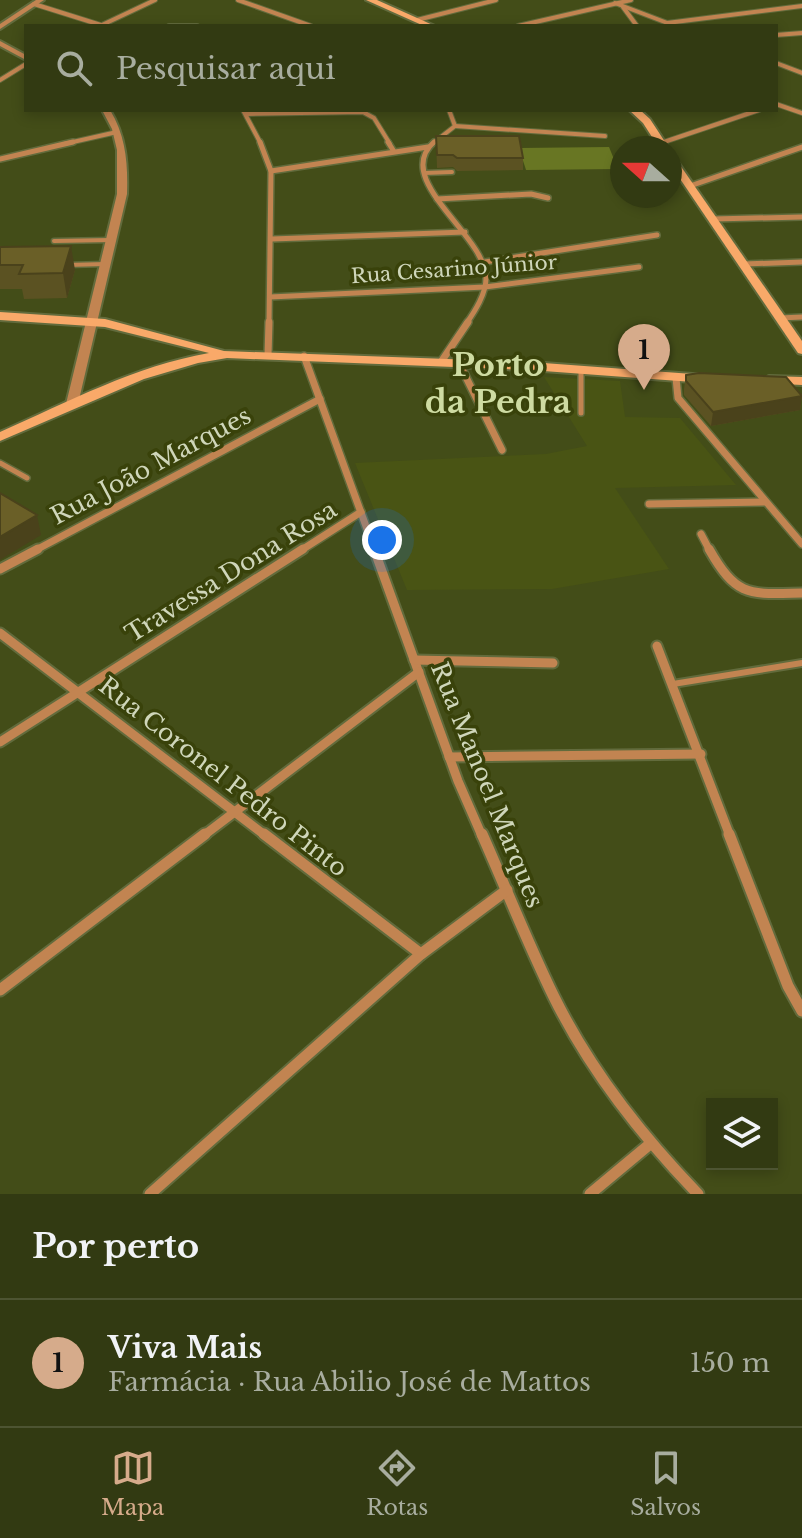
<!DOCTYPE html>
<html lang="pt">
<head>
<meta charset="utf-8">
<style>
  :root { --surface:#323a12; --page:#3a411b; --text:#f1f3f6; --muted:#a8ad9f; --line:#4d5432; --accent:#d6ab8b }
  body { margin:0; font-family:"Libre Baskerville",serif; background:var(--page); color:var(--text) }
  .controls { position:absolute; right:24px; bottom:24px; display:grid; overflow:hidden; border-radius:0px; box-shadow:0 4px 12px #0003 }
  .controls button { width:72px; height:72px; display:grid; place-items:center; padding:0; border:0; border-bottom:2px solid var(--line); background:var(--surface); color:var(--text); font:40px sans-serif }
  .compass { position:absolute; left:610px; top:136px; width:72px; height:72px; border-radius:50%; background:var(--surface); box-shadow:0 4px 12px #0003; rotate:291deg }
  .you { position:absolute; left:382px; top:540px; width:28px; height:28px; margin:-20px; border:6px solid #fff; border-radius:50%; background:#1a73e8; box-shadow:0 0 0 12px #1a73e833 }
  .badge { display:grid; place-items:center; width:52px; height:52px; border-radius:50%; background:var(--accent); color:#111; font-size:26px; font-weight:700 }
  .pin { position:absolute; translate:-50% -66px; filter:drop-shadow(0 2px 4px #0008) }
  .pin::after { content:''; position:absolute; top:42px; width:28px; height:24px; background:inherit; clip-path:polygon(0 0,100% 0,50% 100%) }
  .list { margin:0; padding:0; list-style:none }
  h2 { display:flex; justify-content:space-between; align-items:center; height:104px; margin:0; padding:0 32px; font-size:34px }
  h2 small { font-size:26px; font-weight:400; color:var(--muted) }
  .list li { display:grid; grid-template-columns:52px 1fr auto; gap:24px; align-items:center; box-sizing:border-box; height:128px; padding:0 32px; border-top:2px solid var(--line) }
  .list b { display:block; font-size:30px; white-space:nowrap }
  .list p { margin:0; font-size:26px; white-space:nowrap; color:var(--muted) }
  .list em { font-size:26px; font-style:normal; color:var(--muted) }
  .icon { flex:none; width:44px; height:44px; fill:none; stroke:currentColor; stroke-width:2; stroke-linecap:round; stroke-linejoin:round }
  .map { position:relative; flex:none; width:802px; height:1194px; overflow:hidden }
  .search { position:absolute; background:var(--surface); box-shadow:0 4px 12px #0003; left:24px; right:24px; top:24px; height:88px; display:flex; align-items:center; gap:20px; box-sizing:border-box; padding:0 28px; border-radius:0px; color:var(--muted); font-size:30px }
  .sheet { height:232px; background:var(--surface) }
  nav { display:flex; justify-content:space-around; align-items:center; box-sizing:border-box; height:112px; border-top:2px solid var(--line); background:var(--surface); font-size:22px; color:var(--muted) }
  nav a { display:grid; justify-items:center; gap:4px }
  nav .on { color:var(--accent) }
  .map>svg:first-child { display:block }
</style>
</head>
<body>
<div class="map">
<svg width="802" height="1194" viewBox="0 0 802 1194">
  <rect width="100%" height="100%" fill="#434d18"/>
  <polygon fill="#495414" points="544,377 620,381 625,417 680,418 736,485 615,488 669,569 552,589 407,590 355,463 546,454 587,446"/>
  <polygon fill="#687623" points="609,147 618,169 526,170 519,148"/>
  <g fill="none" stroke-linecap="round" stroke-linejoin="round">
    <defs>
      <g id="service-far2">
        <polyline points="424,173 452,172"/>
        <polyline points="54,241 111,240"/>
        <polyline points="66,265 106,264"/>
      </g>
      <g id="service-far1">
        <polyline points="581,370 581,413"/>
        <polyline points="0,463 27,478"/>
      </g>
      <polyline id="service" points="673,684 802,663"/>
      <g id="minor-far4">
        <polyline points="238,0 311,26"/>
        <polyline points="615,3 670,24"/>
        <polyline points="34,4 104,26"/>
        <polyline points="623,7 637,26"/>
        <polyline points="417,20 496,0"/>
        <polyline points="667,23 802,6"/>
        <polyline points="102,25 155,0"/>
        <polyline points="169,26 197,26"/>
        <polyline points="518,26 631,0"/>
        <polyline points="776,35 802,33"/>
        <polyline points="776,63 802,73"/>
        <polyline points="0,80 26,64"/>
        <polyline points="776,104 802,113"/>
        <polyline points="243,110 261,144"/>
        <polyline points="246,114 363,112 374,118 390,144"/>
        <polyline points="455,126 605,136"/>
        <polyline points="661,143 759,110"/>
        <polyline points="64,144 117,132"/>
        <polyline points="432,144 455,126 449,110"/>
      </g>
      <g id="minor-far3">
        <polyline points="260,142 271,171 269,324"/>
        <polyline points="388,142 393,150"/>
        <path d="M434 142C391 180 486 235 486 278 486 294 475 311 466 324"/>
        <polyline points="0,159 73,142"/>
        <polyline points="271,171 428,147"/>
        <polyline points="690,186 802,147"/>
        <polyline points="437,199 531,194 548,198"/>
        <polyline points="713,219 802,217"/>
        <polyline points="272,239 465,232"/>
        <polyline points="485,262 657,235"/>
        <polyline points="744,264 802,262"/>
        <polyline points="270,297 485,287 639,267"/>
        <polyline points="780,318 802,317"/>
      </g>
      <g id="minor-far2">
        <polyline points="268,355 269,322"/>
        <polyline points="304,356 375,551"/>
        <polyline points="441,362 468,322"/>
        <polyline points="459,363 502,450"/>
        <polyline points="676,378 678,398 802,544"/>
        <polyline points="649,504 764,502"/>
        <polyline points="701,534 710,551"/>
        <polyline points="34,551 320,399"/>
        <polyline points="300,551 361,512"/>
      </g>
      <g id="minor-far1">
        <polyline points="374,549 458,781 482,836"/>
        <path d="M709 549C737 598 749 594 802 593"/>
        <polyline points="0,569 38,549"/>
        <polyline points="0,633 266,836"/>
        <polyline points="657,646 730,836"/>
        <polyline points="414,660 553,663"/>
        <polyline points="0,742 303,549"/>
        <polyline points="449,757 701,754"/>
        <polyline points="203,836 419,672"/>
      </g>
      <g id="minor">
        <polyline points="264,834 421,954"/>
        <path d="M482 834C506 888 528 944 554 997 590 1070 642 1136 698 1194"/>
        <polyline points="729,834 788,986 802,1011"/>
        <polyline points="0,990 205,834"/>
        <polyline points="150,1194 421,954 507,890"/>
        <polyline points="590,1194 650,1144"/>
      </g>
      <g id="tertiary">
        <polygon points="36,0 44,0 0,29 0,24"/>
        <polygon points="0,41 26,55 26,60 0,46"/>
        <path d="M102 110H110C126 136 128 164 127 194L78 404 72 407 66 404 117 194V150L112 129Z"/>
      </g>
      <g id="secondary">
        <polygon points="366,0 377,0 435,26 424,26"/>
        <polygon points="629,110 640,110 650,119 669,148 659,148 643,123"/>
        <polygon points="670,154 673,155 802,341 802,354 798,353 670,164"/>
        <path d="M0 312 105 319 224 351 530 362 706 375 712 379 706 383 530 370 227 358 198 363 144 379 0 441V432C68 402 135 366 209 353L105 327 0 320Z"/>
        <polygon points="769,376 802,377 802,385 764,383 763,380"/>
      </g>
    </defs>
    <use href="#service-far2" stroke="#626b3c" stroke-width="7"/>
    <use href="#service-far1" stroke="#626b3c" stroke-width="8"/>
    <use href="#service" stroke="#626b3c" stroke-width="10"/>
    <use href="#minor-far4" stroke="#626b3c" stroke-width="6"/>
    <use href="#minor-far3" stroke="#626b3c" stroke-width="8"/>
    <use href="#minor-far2" stroke="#626b3c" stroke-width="10"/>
    <use href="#minor-far1" stroke="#626b3c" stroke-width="13"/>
    <use href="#minor" stroke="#626b3c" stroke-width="15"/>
    <use href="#tertiary" stroke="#626b3c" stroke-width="4"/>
    <use href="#secondary" stroke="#626b3c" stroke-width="4"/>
    <use href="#service-far2" stroke="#c28451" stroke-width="4"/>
    <use href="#service-far1" stroke="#c28451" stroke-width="5"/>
    <use href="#service" stroke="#c28451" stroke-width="6"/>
    <use href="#minor-far4" stroke="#c28451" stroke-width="4"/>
    <use href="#minor-far3" stroke="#c28451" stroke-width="5"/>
    <use href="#minor-far2" stroke="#c28451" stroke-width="7"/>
    <use href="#minor-far1" stroke="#c28451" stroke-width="9"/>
    <use href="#minor" stroke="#c28451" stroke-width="11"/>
    <use href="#tertiary" fill="#c28451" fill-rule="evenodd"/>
    <use href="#secondary" fill="#f9a969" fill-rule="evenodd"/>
  </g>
  <g fill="#5b5222">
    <polygon points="436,136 523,158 523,170 457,171 453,167 437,168"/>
    <polygon points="0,247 75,270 67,298 24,299 22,289 0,289"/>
    <polygon points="686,375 802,394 800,410 711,426 684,395 684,389"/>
  </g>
  <g fill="#4a421b">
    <polygon points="71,246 75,270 67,298 63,273"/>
    <polygon points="802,396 800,410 711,426 713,412"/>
    <polygon points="37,515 41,535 0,560 0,537"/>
  </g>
  <g fill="#6a5f27" stroke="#4a421b" stroke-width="2">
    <polygon points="436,136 519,136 523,158 457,158 453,155 437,155"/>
    <polygon points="71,246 63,273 19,274 23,265 0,265 0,247"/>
    <polygon points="699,373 786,377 802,396 713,412 686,381 686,375"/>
    <polygon points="0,493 37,515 0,537"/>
  </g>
  <g text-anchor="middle" stroke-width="7" stroke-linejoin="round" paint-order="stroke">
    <g font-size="20" fill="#cfd6ba" stroke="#39420a">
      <text transform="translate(454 269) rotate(-4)" y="7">Rua Cesarino Júnior</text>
    </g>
    <g font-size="24" fill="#cfd6ba" stroke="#39420a">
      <text transform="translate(151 466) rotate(-28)" y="8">Rua João Marques</text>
      <text transform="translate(231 572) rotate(-32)" y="8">Travessa Dona Rosa</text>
      <text transform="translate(223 777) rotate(38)" y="8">Rua Coronel Pedro Pinto</text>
      <text transform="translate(487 785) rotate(68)" y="8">Rua Manoel Marques</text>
    </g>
    <g font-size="32" font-weight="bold" fill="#cedba2" stroke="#39420a">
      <text x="498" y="376">Porto<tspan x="498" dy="37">da Pedra</tspan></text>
    </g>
  </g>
</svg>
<div class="controls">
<button><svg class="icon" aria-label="layers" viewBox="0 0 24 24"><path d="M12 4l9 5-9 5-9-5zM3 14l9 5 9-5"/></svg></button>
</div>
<svg class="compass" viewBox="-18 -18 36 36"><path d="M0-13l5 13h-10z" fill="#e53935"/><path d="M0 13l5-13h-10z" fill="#a8ad9f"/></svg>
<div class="you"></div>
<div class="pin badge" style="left:644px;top:390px">1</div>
<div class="search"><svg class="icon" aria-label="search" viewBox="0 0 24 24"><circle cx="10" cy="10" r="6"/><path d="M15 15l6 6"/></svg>Pesquisar aqui</div>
</div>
<section class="sheet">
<h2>Por perto<small></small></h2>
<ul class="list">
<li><span class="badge">1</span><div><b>Viva Mais</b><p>Farmácia · Rua Abilio José de Mattos</p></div><em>150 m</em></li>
</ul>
</section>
<nav>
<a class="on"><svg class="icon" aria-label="map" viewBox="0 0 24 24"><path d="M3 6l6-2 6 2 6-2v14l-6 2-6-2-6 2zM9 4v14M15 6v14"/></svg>Mapa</a>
<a><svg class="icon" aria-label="directions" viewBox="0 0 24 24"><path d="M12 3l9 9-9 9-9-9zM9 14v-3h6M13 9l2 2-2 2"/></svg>Rotas</a>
<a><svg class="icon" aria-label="saved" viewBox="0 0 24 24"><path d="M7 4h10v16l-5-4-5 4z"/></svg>Salvos</a>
</nav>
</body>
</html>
